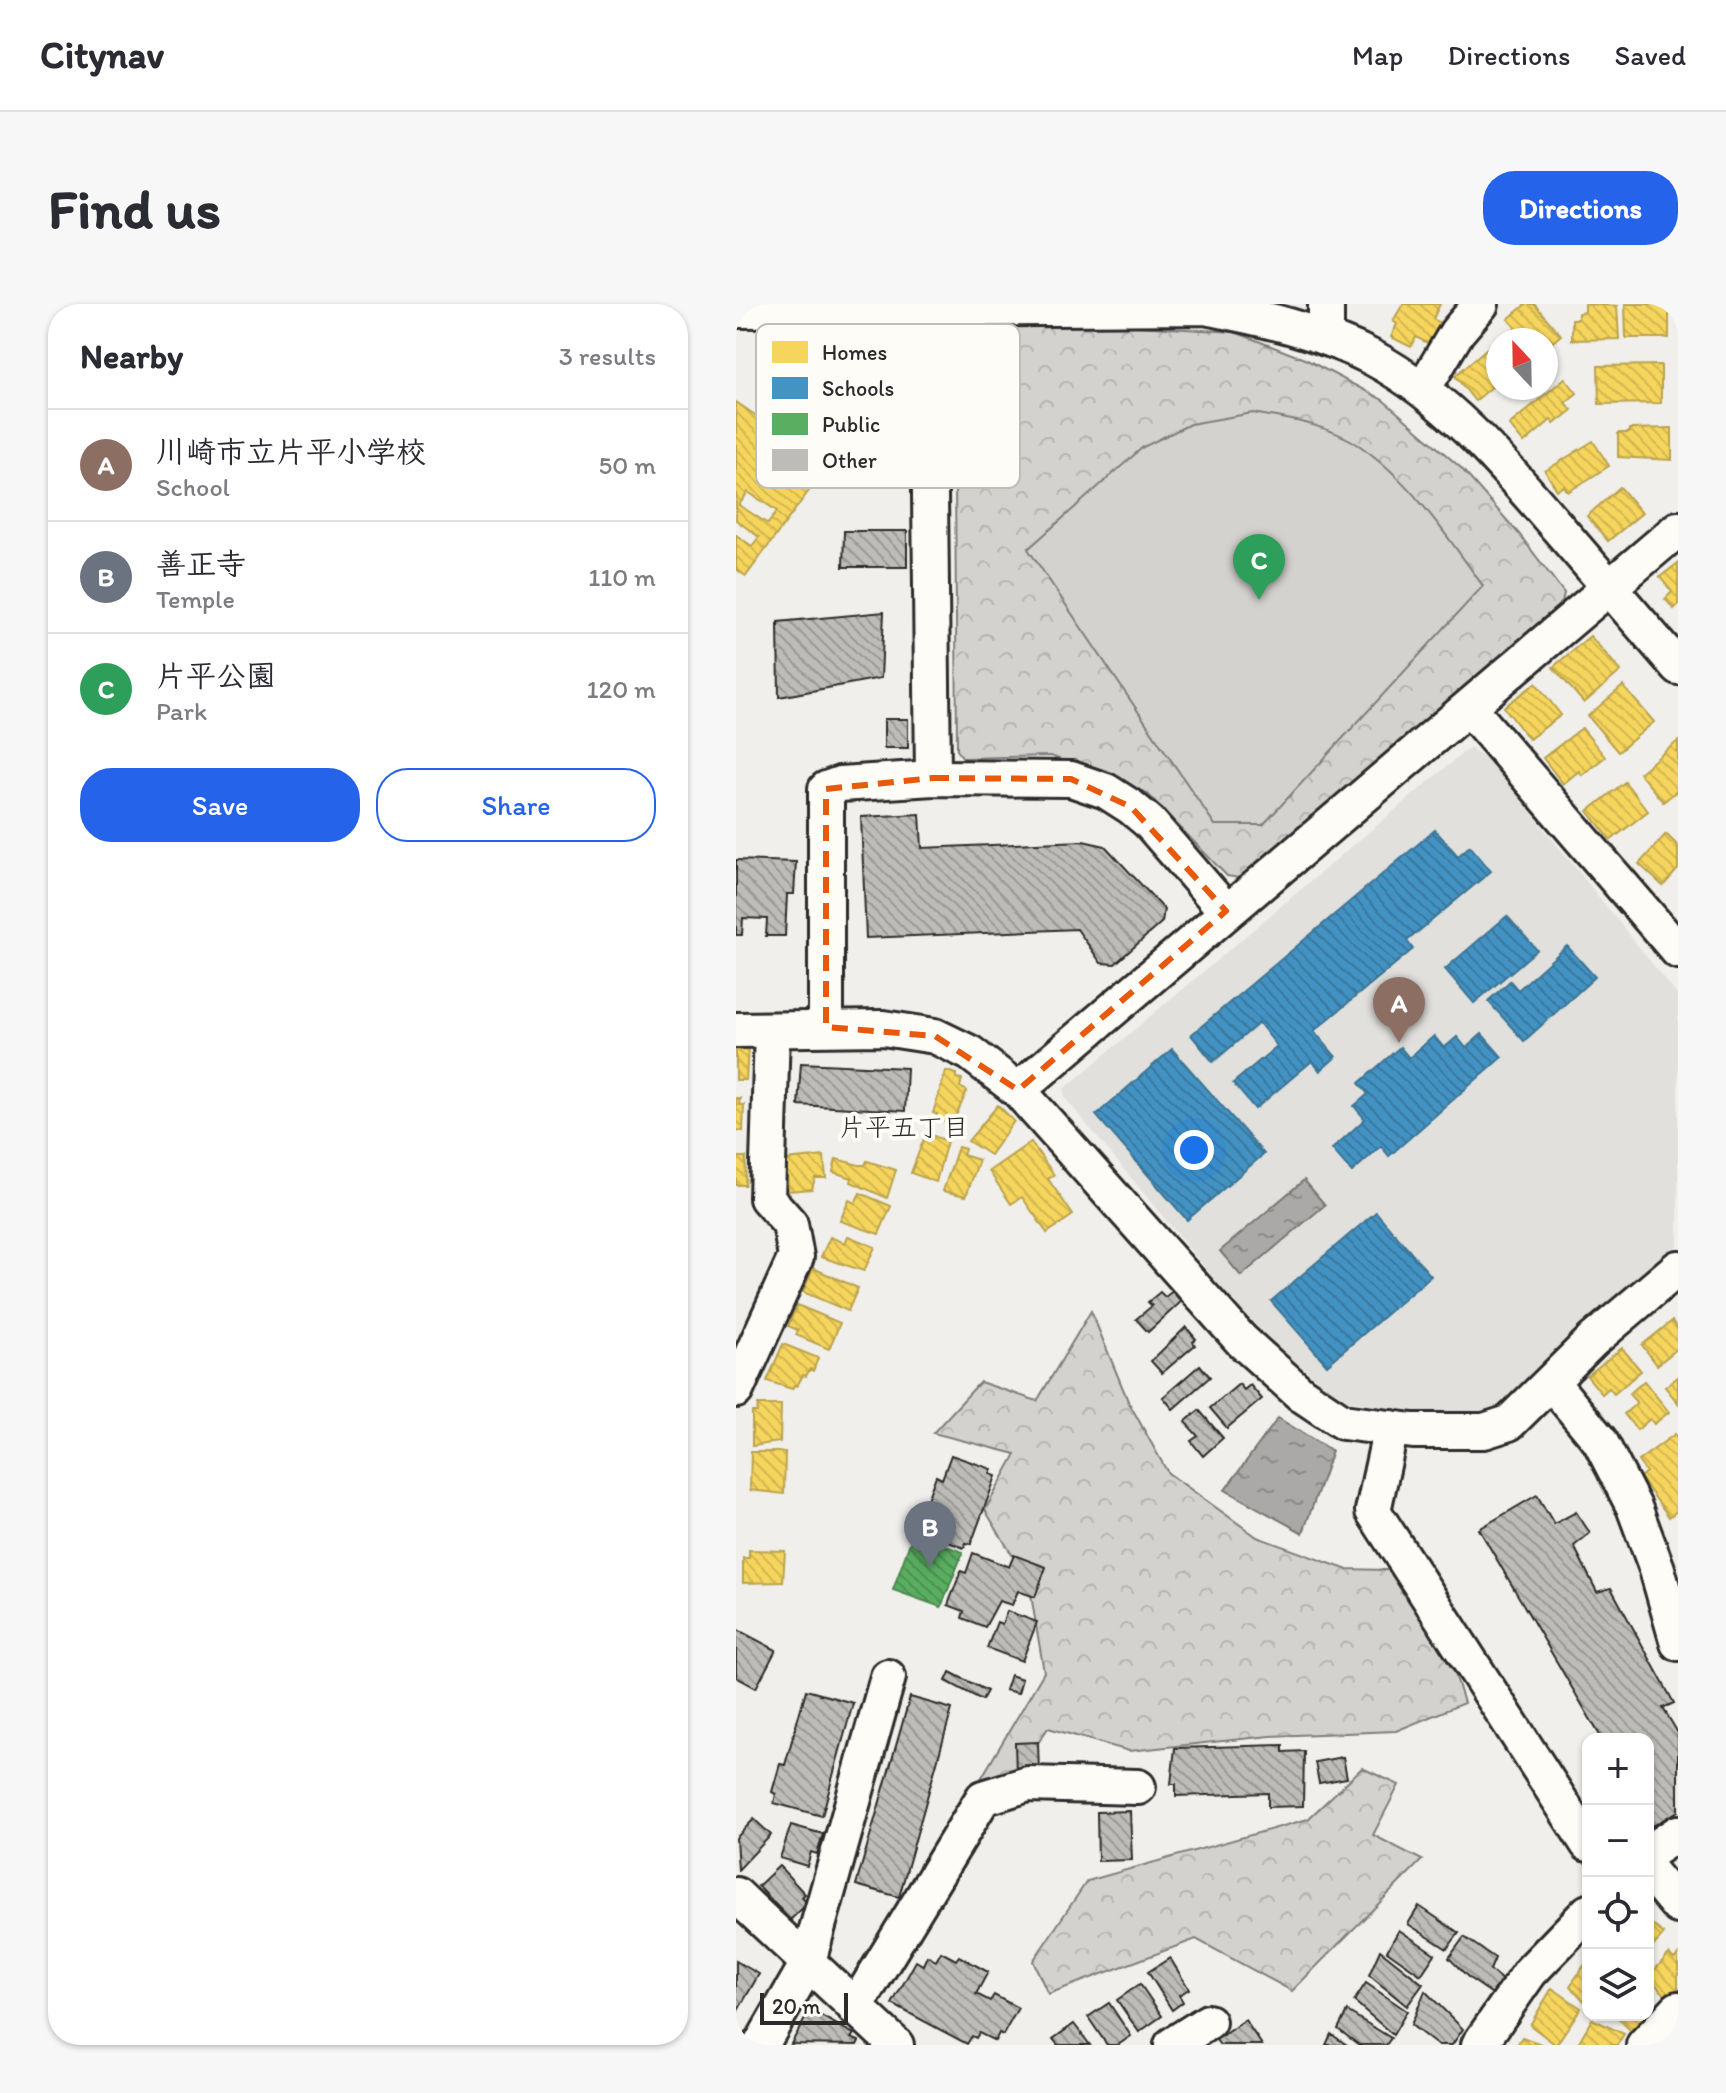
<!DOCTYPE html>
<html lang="en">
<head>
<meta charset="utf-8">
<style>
  :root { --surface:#fff; --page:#f7f7f7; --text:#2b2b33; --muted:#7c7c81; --line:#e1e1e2; --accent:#2563eb }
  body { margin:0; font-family:Itim,"Klee One",sans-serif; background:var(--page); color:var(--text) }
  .controls { position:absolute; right:24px; bottom:24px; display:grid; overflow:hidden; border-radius:16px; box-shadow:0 2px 6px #0004 }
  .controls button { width:72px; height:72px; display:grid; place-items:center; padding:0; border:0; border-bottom:2px solid var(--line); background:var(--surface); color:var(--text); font:40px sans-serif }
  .compass { position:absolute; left:750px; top:24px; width:72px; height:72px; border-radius:50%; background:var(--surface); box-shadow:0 2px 6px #0004; rotate:338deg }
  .scale { position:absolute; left:24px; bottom:20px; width:88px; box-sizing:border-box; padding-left:8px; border:4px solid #2b2b2b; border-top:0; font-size:22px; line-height:28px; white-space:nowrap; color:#2b2b2b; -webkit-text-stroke:6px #fdfcf7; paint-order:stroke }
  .you { position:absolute; left:458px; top:846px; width:28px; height:28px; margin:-20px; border:6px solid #fff; border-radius:50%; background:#1a73e8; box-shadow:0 0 0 12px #1a73e833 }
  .badge { display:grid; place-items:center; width:52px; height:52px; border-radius:50%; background:var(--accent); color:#fff; font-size:26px; font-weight:700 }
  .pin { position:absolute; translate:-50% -66px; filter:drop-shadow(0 2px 4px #0008) }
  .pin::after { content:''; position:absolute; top:42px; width:28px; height:24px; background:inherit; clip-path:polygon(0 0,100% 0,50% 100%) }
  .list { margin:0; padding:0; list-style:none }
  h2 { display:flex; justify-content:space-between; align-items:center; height:104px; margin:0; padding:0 32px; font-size:34px }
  h2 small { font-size:26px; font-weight:400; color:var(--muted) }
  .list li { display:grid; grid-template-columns:52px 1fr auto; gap:24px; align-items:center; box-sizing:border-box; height:112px; padding:0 32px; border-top:2px solid var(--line) }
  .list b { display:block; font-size:30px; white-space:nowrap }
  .list p { margin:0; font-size:26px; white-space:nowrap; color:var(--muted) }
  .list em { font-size:26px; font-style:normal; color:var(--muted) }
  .actions { display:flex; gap:16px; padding:24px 32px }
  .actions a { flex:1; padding:18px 0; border:2px solid var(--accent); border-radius:32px; text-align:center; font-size:28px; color:var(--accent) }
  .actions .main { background:var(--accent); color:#fff }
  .icon { flex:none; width:44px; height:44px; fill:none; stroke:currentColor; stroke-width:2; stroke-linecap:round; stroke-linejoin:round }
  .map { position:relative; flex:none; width:942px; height:1741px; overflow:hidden; border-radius:32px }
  header { display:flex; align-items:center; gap:48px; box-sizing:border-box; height:112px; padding:0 40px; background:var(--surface); border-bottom:2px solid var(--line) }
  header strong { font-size:38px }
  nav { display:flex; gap:44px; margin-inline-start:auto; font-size:28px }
  .intro { display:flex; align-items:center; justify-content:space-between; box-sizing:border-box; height:192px; padding:0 48px }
  h1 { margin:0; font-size:56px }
  .button { padding:20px 36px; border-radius:32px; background:var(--accent); color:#fff; font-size:28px; font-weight:700 }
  main { display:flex; gap:48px; padding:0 48px }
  aside { flex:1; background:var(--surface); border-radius:32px; box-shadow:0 2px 6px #0004 }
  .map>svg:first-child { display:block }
</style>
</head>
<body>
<header>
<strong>Citynav</strong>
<nav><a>Map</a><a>Directions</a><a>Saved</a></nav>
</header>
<div class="intro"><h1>Find us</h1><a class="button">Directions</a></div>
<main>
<aside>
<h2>Nearby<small>3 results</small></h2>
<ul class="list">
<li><span class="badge" style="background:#8d6e63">A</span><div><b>川崎市立片平小学校</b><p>School</p></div><em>50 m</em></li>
<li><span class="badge" style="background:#6b7280">B</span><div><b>善正寺</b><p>Temple</p></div><em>110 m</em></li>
<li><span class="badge" style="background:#2e9e5b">C</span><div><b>片平公園</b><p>Park</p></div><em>120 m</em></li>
</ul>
<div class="actions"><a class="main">Save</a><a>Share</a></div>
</aside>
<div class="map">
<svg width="942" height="1741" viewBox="0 0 942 1741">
  <defs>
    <pattern id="forest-crowns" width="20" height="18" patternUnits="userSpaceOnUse" patternTransform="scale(2)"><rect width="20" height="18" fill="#d3d2cf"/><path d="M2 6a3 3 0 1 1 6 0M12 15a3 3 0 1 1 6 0" fill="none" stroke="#b5b4b2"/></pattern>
    <pattern id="water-ripples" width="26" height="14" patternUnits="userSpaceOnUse" patternTransform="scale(2)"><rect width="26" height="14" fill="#aaa9a7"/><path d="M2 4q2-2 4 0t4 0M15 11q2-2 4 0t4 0" fill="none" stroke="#8b8a88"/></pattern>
    <pattern id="homes-back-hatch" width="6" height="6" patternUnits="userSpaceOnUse" patternTransform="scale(2)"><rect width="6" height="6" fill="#f6d55c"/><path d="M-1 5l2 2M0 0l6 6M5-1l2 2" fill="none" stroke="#d3b750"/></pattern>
    <pattern id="schools-back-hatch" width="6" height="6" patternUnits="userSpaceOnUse" patternTransform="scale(2)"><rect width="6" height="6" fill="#4393c3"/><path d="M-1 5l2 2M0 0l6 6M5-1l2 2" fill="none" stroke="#38789f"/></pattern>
    <pattern id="public-back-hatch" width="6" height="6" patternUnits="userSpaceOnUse" patternTransform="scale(2)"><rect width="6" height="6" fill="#5aae61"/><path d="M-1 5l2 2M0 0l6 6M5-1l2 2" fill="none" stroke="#4b8e50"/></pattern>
    <pattern id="building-back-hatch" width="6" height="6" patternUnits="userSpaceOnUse" patternTransform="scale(2)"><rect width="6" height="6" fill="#bdbcb8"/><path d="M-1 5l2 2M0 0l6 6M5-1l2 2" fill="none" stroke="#9a9996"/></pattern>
  </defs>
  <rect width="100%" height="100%" fill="#f0efeb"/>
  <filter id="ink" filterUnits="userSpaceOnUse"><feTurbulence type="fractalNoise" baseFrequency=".0125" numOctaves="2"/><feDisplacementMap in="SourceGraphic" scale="16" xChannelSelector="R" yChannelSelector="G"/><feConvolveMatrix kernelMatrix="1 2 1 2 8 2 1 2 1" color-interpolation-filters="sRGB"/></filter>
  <g filter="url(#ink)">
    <polygon fill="#e1e0dc" points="734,443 753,456 942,692 942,940 810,1067 762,1105 681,1110 614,1097 586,1080 518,1023 329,794 328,785"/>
    <g fill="url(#forest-crowns)" stroke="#7f7e7d" stroke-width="2">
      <polygon points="334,18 499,28 571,56 647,96 724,163 783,230 828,289 825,303 503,574 491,572 411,489 315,452 227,454 221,446 218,34 228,21"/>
      <polygon points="355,1007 392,1097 432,1169 521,1233 609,1265 687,1267 728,1399 660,1427 534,1432 393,1447 312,1424 270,1487 243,1478 308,1368 293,1279 249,1206 280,1150 197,1129 244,1078 301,1097"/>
      <polygon points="626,1464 663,1481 637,1531 686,1556 556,1687 460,1635 312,1690 297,1657 351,1577 572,1515"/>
    </g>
    <path fill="#d3d2cf" stroke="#7f7e7d" stroke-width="2" d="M517 109C552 115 594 121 624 142 674 176 712 233 747 282L527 521H479L292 245 407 143 454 120Z"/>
    <g fill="url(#water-ripples)" stroke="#777775" stroke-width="2">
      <polygon points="568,876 589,901 505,972 484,947"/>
      <polygon points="542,1114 596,1147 567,1229 489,1186"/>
    </g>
    <g fill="url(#homes-back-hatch)" stroke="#b9a24d" stroke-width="2" fill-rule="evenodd">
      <polygon points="667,0 704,0 697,15 704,19 693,40 680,33 675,43 655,33 661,20 657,17"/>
      <polygon points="790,0 798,0 825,31 810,44 810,36 767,36 780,24 772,15"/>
      <polygon points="849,0 881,2 883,35 836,36 836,15 842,15 842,9 849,8"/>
      <polygon points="889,0 933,0 933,34 890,34"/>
      <polygon points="756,40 762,47 762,78 739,97 719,72"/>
      <polygon points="925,61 925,99 863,100 862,62"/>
      <polygon points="829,74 841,89 829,99 836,106 818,120 815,116 788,139 773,121"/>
      <path d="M0 98 92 161 10 272 0 265V231L16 242 23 233 0 216ZM12 188 41 207 32 220 3 201Z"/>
      <polygon points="936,124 936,156 882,153 882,129 893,129 893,125"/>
      <polygon points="857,137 873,162 832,188 828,182 821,186 809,167"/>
      <polygon points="884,183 906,209 872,237 851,212"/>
      <polygon points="942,259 942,301 938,305 929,295 936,288 924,273"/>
      <polygon points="854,332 885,367 848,399 817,363"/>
      <polygon points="800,379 825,411 793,435 768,403"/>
      <polygon points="887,382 918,418 882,448 852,412"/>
      <polygon points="846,424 869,453 846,471 843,467 827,480 807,454"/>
      <polygon points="942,437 942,486 927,498 903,469"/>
      <polygon points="889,478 912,507 875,536 852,507"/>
      <polygon points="930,530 942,542 942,565 927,582 903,560"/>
      <polygon points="0,744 12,744 10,776 0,776"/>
      <polygon points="210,767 221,770 220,774 226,775 224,783 231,787 216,821 199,814 201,810 197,809"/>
      <polygon points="0,794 4,794 3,801 8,801 7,827 0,826"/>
      <polygon points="262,801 278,817 254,851 232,837"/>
      <polygon points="190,829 211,837 200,878 175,869"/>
      <polygon points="295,838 318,871 312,875 337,911 311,929 286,893 275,900 253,867"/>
      <polygon points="222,843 229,845 227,851 243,856 230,892 207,887"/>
      <polygon points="88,852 90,874 79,874 76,885 52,887 50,856"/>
      <polygon points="0,853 10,853 9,881 0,881"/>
      <polygon points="100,855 123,861 129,861 131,857 160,866 151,894 115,878 116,874 97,868"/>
      <polygon points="124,889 155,902 143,930 104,917 113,896 119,899"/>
      <polygon points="112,932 139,943 128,967 85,953 94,933 109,939"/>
      <polygon points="77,964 122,984 112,1007 67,988"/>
      <polygon points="61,1001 104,1019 93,1045 60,1031 62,1026 52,1022"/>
      <polygon points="936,1017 942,1025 942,1044 921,1061 906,1041"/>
      <polygon points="47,1040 82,1054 77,1067 74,1065 70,1072 67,1071 61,1082 58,1081 56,1085 31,1077"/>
      <polygon points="886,1044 905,1067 878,1090 873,1084 866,1090 851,1072"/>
      <polygon points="942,1073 942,1099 929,1083"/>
      <polygon points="908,1077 933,1108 918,1120 914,1115 901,1126 888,1110 901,1099 893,1090"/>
      <polygon points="22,1101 45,1101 44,1138 16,1142 16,1108 21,1108"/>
      <polygon points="939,1130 942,1135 942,1206 933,1213 904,1173 910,1168 902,1157"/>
      <polygon points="15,1148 49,1148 48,1190 14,1186"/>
      <polygon points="13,1246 49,1247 47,1278 7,1279 7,1254 13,1254"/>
      <polygon points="912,1617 928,1630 912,1648"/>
      <polygon points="933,1650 938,1655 942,1651 942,1695 938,1700 912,1673"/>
      <polygon points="852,1656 852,1701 834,1682"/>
      <polygon points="816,1684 845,1704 820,1741 794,1721"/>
      <polygon points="912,1688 923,1703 896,1728 879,1711 912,1711"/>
      <polygon points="856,1715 888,1730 881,1741 841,1741"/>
      <polygon points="786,1733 808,1741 781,1741"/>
    </g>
    <g fill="url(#schools-back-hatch)" stroke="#3c7495" stroke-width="2">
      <polygon points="699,526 722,552 734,542 755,567 671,637 677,645 578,727 600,753 584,767 576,757 519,805 497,779 541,742 523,719 477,758 455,731"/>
      <polygon points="771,612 801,646 738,699 709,665"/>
      <polygon points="831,642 859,673 788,737 752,697 774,677 782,686"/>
      <polygon points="746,730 766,753 653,852 645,842 616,868 596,845 629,815 618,802 632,790 623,779 664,743 673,754 698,732 708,744 721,733 730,744"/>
      <polygon points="436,745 528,850 451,916 360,811"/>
      <polygon points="640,908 695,972 591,1061 535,997"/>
    </g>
    <polygon fill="url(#public-back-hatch)" stroke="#4c8751" stroke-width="2" points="177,1230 227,1248 205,1303 157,1286"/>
    <g fill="url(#building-back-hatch)" stroke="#2b2b2b" stroke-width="2">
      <polygon points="108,227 171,227 171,263 107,263"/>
      <polygon points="148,308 145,374 43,393 42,318"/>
      <rect x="148" y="415" width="24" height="29"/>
      <polygon points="184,510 186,544 347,537 369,542 428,605 426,618 379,660 365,659 341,625 130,634 125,513"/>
      <polygon points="0,556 60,558 58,590 51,590 49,632 30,632 31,615 7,614 6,631 0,631"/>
      <polygon points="65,759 171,764 169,807 62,801"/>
      <polygon points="438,986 447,996 412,1028 400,1015 416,1002 412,998 424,988 429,993"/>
      <polygon points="450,1023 460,1035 457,1038 459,1041 426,1069 415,1057"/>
      <polygon points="464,1061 474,1073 437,1105 427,1093"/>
      <polygon points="503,1080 508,1086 514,1081 526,1095 491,1124 474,1104"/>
      <polygon points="463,1106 487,1134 467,1152 455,1137 462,1132 449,1118"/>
      <polygon points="215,1151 256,1165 254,1170 260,1172 235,1240 230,1239 228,1244 191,1230 193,1225 188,1223 197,1201 190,1198 200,1172 206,1175"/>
      <polygon points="801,1191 818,1220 840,1208 854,1229 838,1242 861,1288 875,1284 938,1399 927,1404 942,1429 942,1507 917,1522 912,1514 912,1435 866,1435 743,1225"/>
      <polygon points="237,1249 273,1263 278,1251 310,1263 299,1293 282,1287 276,1301 263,1297 249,1323 226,1314 228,1307 212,1301 225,1267 230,1269"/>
      <polygon points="271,1307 301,1318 286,1357 251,1344 261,1318 266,1320"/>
      <polygon points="0,1325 40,1346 20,1384 0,1373"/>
      <polygon points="214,1368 251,1387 246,1396 210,1377"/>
      <polygon points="274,1371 286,1375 282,1389 269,1386"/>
      <polygon points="70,1386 117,1399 86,1512 38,1499 40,1490 36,1488 44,1460 49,1461"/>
      <polygon points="174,1393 216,1405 163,1593 120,1581"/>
      <polygon points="302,1438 303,1470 280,1470 279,1439"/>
      <polygon points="547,1441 547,1448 568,1447 567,1502 532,1503 532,1489 440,1492 440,1480 435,1480 439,1444"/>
      <polygon points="607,1453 611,1474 583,1479 579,1458"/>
      <polygon points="394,1507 396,1556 362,1557 361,1508"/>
      <polygon points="18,1515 35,1531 2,1566 0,1534"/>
      <polygon points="55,1521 87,1530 81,1550 75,1548 71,1562 44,1554"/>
      <polygon points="43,1562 69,1590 66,1593 71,1600 54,1616 22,1582"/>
      <polygon points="683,1602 723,1629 711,1645 672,1620"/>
      <polygon points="663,1626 699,1650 685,1671 651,1647"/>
      <polygon points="728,1633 759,1654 754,1666 766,1676 758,1691 733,1674 713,1654"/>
      <polygon points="644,1646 687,1680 671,1702 633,1671"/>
      <polygon points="205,1648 220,1656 223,1652 252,1668 240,1690 254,1697 258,1691 282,1704 267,1731 263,1729 259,1737 243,1729 240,1734 236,1732 231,1740 156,1700 180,1657 187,1661 191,1652 200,1657"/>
      <polygon points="434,1654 453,1685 443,1691 447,1698 436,1706 412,1668"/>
      <polygon points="0,1657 23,1670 0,1710"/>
      <polygon points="630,1679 671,1707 657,1731 618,1697"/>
      <polygon points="404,1680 426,1712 403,1728 381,1696"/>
      <polygon points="689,1687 727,1725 716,1741 701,1741 675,1721"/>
      <polygon points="373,1699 395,1732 382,1741 371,1741 352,1713"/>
      <polygon points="74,1706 118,1730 115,1734 123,1737 121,1741 55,1740"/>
      <polygon points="611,1707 655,1734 650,1741 623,1741 602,1725"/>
      <polygon points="509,1716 526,1741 484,1741 480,1736"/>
      <polygon points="338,1720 354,1741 322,1741 317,1735"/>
      <polygon points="595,1730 611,1741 590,1741"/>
    </g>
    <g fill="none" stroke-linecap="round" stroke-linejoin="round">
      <defs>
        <g id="minor">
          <polyline points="192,0 197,474"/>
          <polyline points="590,0 590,34"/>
          <path d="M0 6 469 3C527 14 584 27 637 54 712 94 768 161 823 225 863 271 902 317 942 363"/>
          <polyline points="687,85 721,28 745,0"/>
          <polyline points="733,404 942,647"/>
          <polyline points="90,723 90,485 104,480 197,474 335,475 370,487 395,503 413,518 490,607"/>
          <polyline points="0,726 147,724 199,732 234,749 282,786 506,1037 565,1090 607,1118 677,1127 748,1127 773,1119 857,1036 942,964"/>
          <polyline points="282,786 942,225"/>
          <polyline points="816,1079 864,1137 898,1203 921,1265 942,1339"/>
          <polyline points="0,1086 60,953 54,920 31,894 36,726"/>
          <polyline points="655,1124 637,1207 852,1540"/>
          <polyline points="912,1549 942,1529"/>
          <polyline points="912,1566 942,1602"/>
          <polyline points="0,1591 160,1741"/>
          <polyline points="119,1704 247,1494 292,1480 402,1483"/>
          <polyline points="25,1741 71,1661 152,1373"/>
          <polyline points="436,1741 472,1718"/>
          <polyline points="743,1741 794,1668 852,1608"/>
          <polyline points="908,1741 942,1705"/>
        </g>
      </defs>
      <use href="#minor" stroke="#2b2b2b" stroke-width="40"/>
      <use href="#minor" stroke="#fdfcf7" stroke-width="34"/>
    </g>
  </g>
  <path fill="none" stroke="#e8590c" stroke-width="6" stroke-dasharray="16 10" stroke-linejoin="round" d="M197 474 335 475 395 503 490 607 282 786 199 732 90 723V485Z"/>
  <g text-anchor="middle" stroke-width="8" stroke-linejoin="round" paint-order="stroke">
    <g font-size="26" fill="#2b2b2b" stroke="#fdfcf7">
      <text x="168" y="832">片平五丁目</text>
    </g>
  </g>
  <rect x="20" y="20" width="264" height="164" rx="12" fill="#fdfcf7" stroke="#bebdba" stroke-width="2"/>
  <rect x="36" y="37" width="36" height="22" fill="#f6d55c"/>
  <rect x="36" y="73" width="36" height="22" fill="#4393c3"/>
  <rect x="36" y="109" width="36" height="22" fill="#5aae61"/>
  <rect x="36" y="145" width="36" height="22" fill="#bdbcb8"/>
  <g font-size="22" fill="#2b2b2b">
    <text x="86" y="56">Homes</text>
    <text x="86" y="92">Schools</text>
    <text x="86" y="128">Public</text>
    <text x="86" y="164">Other</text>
  </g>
</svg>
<div class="controls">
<button>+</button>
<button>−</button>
<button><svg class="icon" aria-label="locate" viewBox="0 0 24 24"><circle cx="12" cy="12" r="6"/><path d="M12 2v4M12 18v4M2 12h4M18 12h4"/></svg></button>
<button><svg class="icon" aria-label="layers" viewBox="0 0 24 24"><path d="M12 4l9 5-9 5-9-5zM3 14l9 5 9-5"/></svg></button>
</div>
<svg class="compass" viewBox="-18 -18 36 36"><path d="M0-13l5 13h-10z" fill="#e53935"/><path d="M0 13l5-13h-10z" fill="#7c7c81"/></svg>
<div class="scale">20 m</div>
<div class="you"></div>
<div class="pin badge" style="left:663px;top:739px;background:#8d6e63">A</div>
<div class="pin badge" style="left:194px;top:1263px;background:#6b7280">B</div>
<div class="pin badge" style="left:523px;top:296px;background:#2e9e5b">C</div>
</div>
</main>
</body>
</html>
